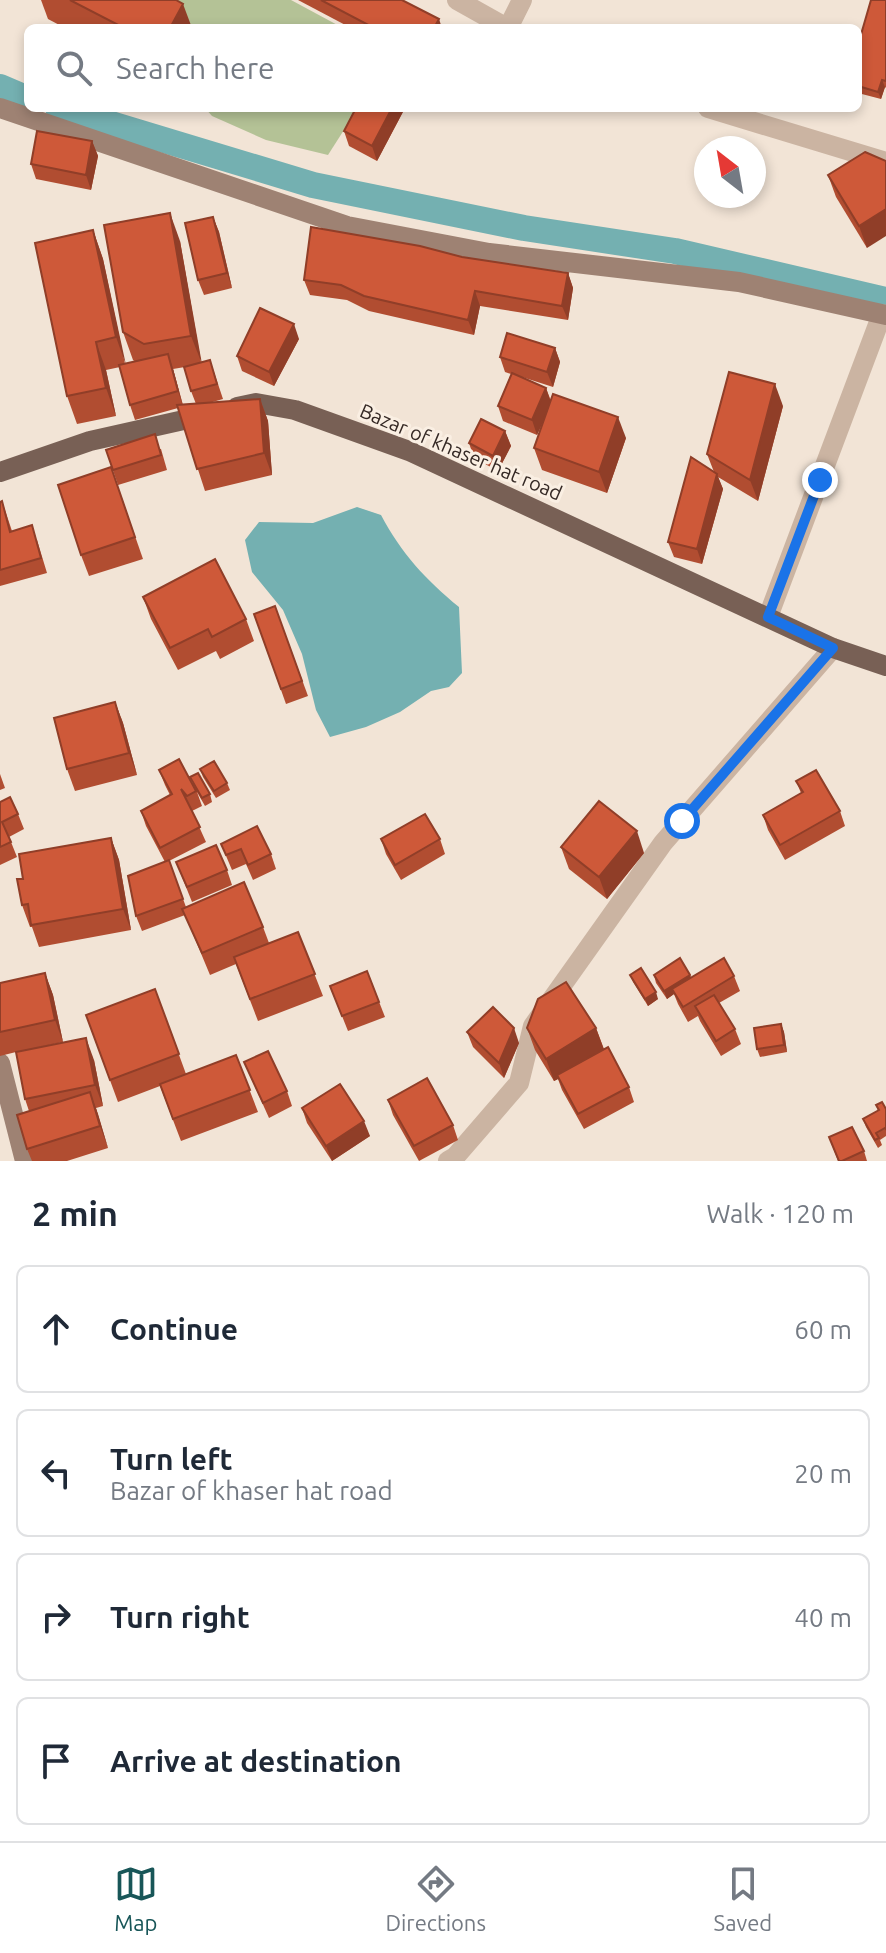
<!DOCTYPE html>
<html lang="en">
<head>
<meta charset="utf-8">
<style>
  :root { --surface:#fff; --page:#f6f6f7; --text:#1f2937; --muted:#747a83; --line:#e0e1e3; --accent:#185658 }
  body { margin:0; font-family:Ubuntu,sans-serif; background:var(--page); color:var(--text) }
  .compass { position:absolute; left:694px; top:136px; width:72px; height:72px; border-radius:50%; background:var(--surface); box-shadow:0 4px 12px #0003; rotate:329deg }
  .stop { position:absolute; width:24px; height:24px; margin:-18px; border:6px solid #1a73e8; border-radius:50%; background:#fff }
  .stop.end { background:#1a73e8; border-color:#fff; box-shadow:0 2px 8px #0008 }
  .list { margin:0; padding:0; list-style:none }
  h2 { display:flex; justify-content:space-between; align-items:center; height:104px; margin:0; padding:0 32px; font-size:34px }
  h2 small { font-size:26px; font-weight:400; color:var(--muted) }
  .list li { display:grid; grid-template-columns:52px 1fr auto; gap:24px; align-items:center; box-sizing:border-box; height:128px; margin:0 16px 16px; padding:0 16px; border:2px solid var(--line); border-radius:12px }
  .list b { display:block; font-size:30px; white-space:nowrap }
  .list p { margin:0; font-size:26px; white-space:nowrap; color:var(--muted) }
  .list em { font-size:26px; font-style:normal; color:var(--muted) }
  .icon { flex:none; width:44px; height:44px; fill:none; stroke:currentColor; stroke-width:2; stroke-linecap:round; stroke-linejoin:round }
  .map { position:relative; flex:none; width:886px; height:1161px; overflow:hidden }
  .search { position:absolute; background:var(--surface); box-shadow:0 4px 12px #0003; left:24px; right:24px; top:24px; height:88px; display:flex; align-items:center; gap:20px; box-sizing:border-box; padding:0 28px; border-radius:12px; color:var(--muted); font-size:30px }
  .sheet { height:680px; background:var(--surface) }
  nav { display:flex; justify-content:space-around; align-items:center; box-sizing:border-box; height:112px; border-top:2px solid var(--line); background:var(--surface); font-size:22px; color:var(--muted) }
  nav a { display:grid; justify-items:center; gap:4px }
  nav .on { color:var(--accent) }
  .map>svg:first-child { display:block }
</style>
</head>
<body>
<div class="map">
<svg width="886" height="1161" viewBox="0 0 886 1161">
  <rect width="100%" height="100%" fill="#f2e4d6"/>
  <g fill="#b4c296">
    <polygon points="140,0 291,0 343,28 203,28 160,17"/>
    <polygon points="205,108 358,108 328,155 266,140 212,116"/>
  </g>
  <path fill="#74b0b1" d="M357 507 381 515C401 553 426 580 459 607L462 673 449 687 431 691 400 712 366 727 330 737 316 710 302 654 283 610 252 572 245 540 259 522 313 523Z"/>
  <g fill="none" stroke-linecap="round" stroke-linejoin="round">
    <g stroke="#74b0b1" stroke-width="26">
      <polyline points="0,87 28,99"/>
      <polyline points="58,108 313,185 524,228 675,251 886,300"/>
    </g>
    <g stroke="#cbb4a2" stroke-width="20">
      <polyline points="457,0 507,28"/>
      <polyline points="508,28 522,0"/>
      <polyline points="708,108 886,162"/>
      <polyline points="768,617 882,314"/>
      <polyline points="448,1161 455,1157 519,1083 533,1026 663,843 833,648"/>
    </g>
    <g stroke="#9e8273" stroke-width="20">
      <polyline points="0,108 347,226 489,253 739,282 886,315"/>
      <polyline points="0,1063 25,1161"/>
    </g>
    <g stroke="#786055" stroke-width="20">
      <polyline points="237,407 256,403 295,410 409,451 833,648 886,666"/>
      <polyline points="0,472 90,441 206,415"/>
    </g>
  </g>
  <g fill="#b14d31" fill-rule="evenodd">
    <polygon points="41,0 176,0 192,28 65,28 48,19"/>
    <polygon points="298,0 402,0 442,28 351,28"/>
    <polygon points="886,0 886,88 885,87 881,99 858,93 858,45"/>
    <polygon points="356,108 405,108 377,161 349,146 344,131"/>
    <polygon points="92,141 98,156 91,190 36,179 31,164"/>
    <polygon points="865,152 867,248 836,197 828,175"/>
    <polygon points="213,217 219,232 232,288 204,295 198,280"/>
    <path d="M93 230 103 259 125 364 136 362 133 360 123 332 180 241 201 362 210 360 223 399 209 403 260 399 268 421 272 475 205 491 178 408 135 420 130 405 120 367 106 370 116 416 77 424 67 396ZM185 367 191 391 196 404 183 405 173 369Z"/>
    <polygon points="462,257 568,273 573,288 568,320 480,306 474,335 369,311 347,300 310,295 304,280"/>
    <polygon points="299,339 274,386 242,371 237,356"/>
    <polygon points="555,348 560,362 553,387 522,377 546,388 551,401 626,438 607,493 542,470 534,448 544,420 537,435 503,421 498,406 511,374 505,372 500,357"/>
    <polygon points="783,406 758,501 718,477 723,489 702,564 674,557 668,542 714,472 707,454"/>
    <polygon points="505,431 511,446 498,471 474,458 469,443"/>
    <polygon points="161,449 167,470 118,485 106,450"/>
    <polygon points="111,467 143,559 89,576 81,555"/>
    <polygon points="2,501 12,531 37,540 47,573 0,586 0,502"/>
    <polygon points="143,597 246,619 254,641 220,659 216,651 178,670 151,619"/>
    <polygon points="275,606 308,696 286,704 254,614"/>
    <polygon points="115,702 123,723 137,775 75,791 67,769"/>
    <polygon points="200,769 227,783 230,790 216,798 203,777"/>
    <polygon points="159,770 192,783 210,794 212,802 205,806 197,792 202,806 192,811 206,842 169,861 186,907 263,927 269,943 298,932 323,996 258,1021 236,964 210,975 185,915 142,931 136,916 165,862 146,826 141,811 170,795 165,785"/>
    <polygon points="0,774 5,788 0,790"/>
    <polygon points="796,781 840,811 845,826 785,860 768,830 763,815 801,793"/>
    <polygon points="0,802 18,814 24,829 9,837 17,857 0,865"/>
    <polygon points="111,838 119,860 131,930 39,947 32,927 30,927 22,905 23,879"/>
    <polygon points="381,839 440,839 445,854 401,880 386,854"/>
    <polygon points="221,844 271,854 276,869 253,880 246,864 232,870"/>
    <polygon points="561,847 644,853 607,899 569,869"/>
    <polygon points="176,862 227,870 232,885 192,902"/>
    <polygon points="367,971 385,1017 348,1031 330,986"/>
    <polygon points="45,973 53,995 63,1042 17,1052 94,1060 103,1106 96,1108 108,1148 67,1161 32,1161 27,1149 29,1111 25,1099 16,1052 0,1056 0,983"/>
    <polygon points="630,975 658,999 648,1006 633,982"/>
    <polygon points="654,975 690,975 691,978 734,976 740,991 719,1003 735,1029 741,1044 721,1056 700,1021 698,1016 688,1022 678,1004 674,994 667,999 656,983"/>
    <polygon points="155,989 186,1074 236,1055 258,1112 181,1141 160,1086 118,1102 86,1015"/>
    <polygon points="781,1024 784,1032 787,1052 760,1057 757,1049"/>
    <polygon points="527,1028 596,1028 604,1049 629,1087 634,1102 584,1129 562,1090 558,1079 554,1081 535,1050"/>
    <polygon points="467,1032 519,1043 504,1078 473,1047"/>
    <polygon points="244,1062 287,1091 292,1106 269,1118"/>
    <polygon points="388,1100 453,1125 458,1140 419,1161 393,1115"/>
    <polygon points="876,1105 886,1109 886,1136 880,1140 882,1145 878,1148 866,1127 863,1119 878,1111"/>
    <polygon points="302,1108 370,1136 332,1161 307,1123"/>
    <polygon points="829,1137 864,1151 867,1161 838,1161"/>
  </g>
  <g fill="#903e28">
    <polygon points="183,4 192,28 170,28"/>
    <polygon points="439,19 442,28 434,28"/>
    <polygon points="882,80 885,87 881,99 878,92"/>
    <polygon points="392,108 405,108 377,161 372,146"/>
    <polygon points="92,141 98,156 91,190 86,175"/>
    <polygon points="886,209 886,236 867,248 859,226"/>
    <polygon points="170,213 180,241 202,364 191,336"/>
    <polygon points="213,217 219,232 232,288 227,273"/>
    <polygon points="93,230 103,259 126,365 116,337"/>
    <polygon points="568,273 573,288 568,320 562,306"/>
    <polygon points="475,291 480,306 474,335 468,320"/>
    <polygon points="294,324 299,339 274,386 269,372"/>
    <polygon points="96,342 106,370 116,416 106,388"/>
    <polygon points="555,348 560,362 553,387 547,372"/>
    <polygon points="168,354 173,369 183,406 178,391"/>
    <polygon points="775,384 783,406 758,501 750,480"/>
    <polygon points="546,388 551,403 537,435 532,420"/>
    <polygon points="260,399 268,421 272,475 264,453"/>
    <polygon points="618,417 626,438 607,493 599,472"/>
    <polygon points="505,431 511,446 498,471 493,456"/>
    <polygon points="717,474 723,489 702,564 697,549"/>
    <polygon points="115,702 123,723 137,775 129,753"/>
    <polygon points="637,831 644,853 607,899 599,877"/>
    <polygon points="111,838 119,860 131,930 123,909"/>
    <polygon points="45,973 53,995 63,1042 55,1020"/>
    <polygon points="690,975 693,983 672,989 674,994 667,999 664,991"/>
    <polygon points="656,992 658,999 648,1006 645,999"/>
    <polygon points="781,1024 784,1032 787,1052 784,1045"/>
    <polygon points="514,1028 519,1043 504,1078 499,1063"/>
    <polygon points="596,1028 604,1050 557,1075 558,1079 554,1081 546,1059"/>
    <polygon points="86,1038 94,1060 103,1106 95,1085"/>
    <polygon points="90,1092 98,1114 108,1148 100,1126"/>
    <polygon points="364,1121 370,1136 332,1161 326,1146"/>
  </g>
  <g fill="#ce5939" stroke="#903e28" stroke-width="2">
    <polygon points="70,0 176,0 183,4 170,28 124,28"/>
    <polygon points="321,0 402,0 439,19 434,28 374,28"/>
    <polygon points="871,0 886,0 886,81 882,80 878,92 858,86 858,45"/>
    <polygon points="356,108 392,108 372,146 344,131"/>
    <polygon points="37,131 92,141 86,175 31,164"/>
    <polygon points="865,152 886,161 886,209 859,226 828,175"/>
    <polygon points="170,213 191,336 144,344 123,332 104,225"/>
    <polygon points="213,217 227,273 198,280 185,223"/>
    <polygon points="311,227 420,246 462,257 568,273 562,306 475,291 468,320 364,296 341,285 304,280"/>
    <polygon points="93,230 116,337 96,342 106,388 67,396 35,243"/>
    <polygon points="260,308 294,324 269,372 237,356"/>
    <polygon points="507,333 555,348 547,372 500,357"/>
    <polygon points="168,354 178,391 130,405 119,365"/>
    <polygon points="210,360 217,384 191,391 184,367"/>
    <polygon points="729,372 775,384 750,480 707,454"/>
    <polygon points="512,373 546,388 532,420 498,406"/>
    <polygon points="553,394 618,417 599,472 534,448"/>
    <polygon points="260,399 264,453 197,469 177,405"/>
    <polygon points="481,419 505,431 493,456 469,443"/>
    <polygon points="155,434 161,455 113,470 106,450"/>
    <polygon points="691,457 717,474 697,549 668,542"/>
    <polygon points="111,467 135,537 81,555 58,485"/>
    <polygon points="2,501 10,532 32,525 41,558 0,570 0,502"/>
    <polygon points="215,559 246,619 212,637 208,629 170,648 143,597"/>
    <polygon points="275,606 302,681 281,689 254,614"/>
    <polygon points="115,702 129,753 67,769 54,718"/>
    <polygon points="179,759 196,791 187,796 181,789 200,827 160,848 141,811 172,794 159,770"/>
    <polygon points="214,761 227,783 214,791 200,769"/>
    <polygon points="816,770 840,811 780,845 763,815 803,792 796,781"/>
    <polygon points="198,773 210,794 202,798 190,777"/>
    <polygon points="10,797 18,814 2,822 11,842 0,847 0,802"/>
    <polygon points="599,801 637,831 599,877 561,847"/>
    <polygon points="425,814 440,839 395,865 381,839"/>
    <polygon points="257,826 271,854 248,865 241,849 226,855 221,844"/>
    <polygon points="111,838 123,909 31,925 28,904 22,905 17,879 23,879 19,854"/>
    <polygon points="216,845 227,870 187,887 176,862"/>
    <polygon points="169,860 183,899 136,916 128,876"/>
    <polygon points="244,882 263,927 202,953 182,909"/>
    <polygon points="298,932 315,974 250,999 234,957"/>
    <polygon points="680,958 690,975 664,991 654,975"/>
    <polygon points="724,958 734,976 683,1007 672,989"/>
    <polygon points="641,968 656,992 645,999 630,975"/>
    <polygon points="367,971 379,1002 342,1016 330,986"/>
    <polygon points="45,973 55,1020 0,1032 0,983"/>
    <polygon points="566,982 596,1028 546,1059 527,1028 538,999"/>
    <polygon points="155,989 179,1054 110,1080 86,1015"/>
    <polygon points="714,995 735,1029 716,1041 695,1006"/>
    <polygon points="493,1007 514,1028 499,1063 467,1032"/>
    <polygon points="781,1024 784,1045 757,1049 754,1028"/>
    <polygon points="86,1038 95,1085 25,1099 16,1052"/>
    <polygon points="608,1047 629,1087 578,1114 557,1075"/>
    <polygon points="268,1051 287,1091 263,1103 244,1062"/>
    <polygon points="236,1055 250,1090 173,1119 160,1084"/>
    <polygon points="427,1078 453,1125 414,1146 388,1100"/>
    <polygon points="340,1084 364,1121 326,1146 302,1108"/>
    <polygon points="90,1092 100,1126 27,1149 17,1115"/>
    <polygon points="882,1102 886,1109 886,1129 885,1128 876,1133 879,1138 875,1140 863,1119 879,1110 876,1105"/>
    <polygon points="852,1127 864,1151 842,1161 839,1161 829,1137"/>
  </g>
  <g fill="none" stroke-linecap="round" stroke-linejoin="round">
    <polyline stroke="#1a73e8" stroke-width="10" points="682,821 833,648 768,617 820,480"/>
  </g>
  <g text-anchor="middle" stroke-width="6" stroke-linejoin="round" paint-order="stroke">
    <g font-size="20" fill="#352925" stroke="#faefe3">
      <text transform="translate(461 452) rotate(23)" y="7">Bazar of khaser hat road</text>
    </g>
  </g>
</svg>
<svg class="compass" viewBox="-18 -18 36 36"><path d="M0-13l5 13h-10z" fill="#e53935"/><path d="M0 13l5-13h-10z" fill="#747a83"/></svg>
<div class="stop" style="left:682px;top:821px"></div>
<div class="stop end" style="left:820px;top:480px"></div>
<div class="search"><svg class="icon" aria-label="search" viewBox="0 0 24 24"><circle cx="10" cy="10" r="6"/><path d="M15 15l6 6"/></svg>Search here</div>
</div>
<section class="sheet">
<h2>2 min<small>Walk · 120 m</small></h2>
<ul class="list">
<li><svg class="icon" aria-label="ahead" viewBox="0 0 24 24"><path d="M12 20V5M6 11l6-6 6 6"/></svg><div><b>Continue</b></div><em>60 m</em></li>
<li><svg class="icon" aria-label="left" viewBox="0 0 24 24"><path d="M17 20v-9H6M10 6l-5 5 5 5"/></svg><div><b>Turn left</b><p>Bazar of khaser hat road</p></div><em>20 m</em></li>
<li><svg class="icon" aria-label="right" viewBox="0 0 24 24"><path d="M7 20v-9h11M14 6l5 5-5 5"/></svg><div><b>Turn right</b></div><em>40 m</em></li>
<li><svg class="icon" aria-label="arrive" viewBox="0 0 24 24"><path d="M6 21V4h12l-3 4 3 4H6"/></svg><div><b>Arrive at destination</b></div></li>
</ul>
</section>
<nav>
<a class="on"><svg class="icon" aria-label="map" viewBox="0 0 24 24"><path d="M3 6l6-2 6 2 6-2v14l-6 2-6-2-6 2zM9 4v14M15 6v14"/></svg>Map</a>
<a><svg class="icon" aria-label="directions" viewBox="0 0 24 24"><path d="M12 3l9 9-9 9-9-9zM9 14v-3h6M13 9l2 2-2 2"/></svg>Directions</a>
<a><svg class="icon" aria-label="saved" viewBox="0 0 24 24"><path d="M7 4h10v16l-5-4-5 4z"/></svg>Saved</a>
</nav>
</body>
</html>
